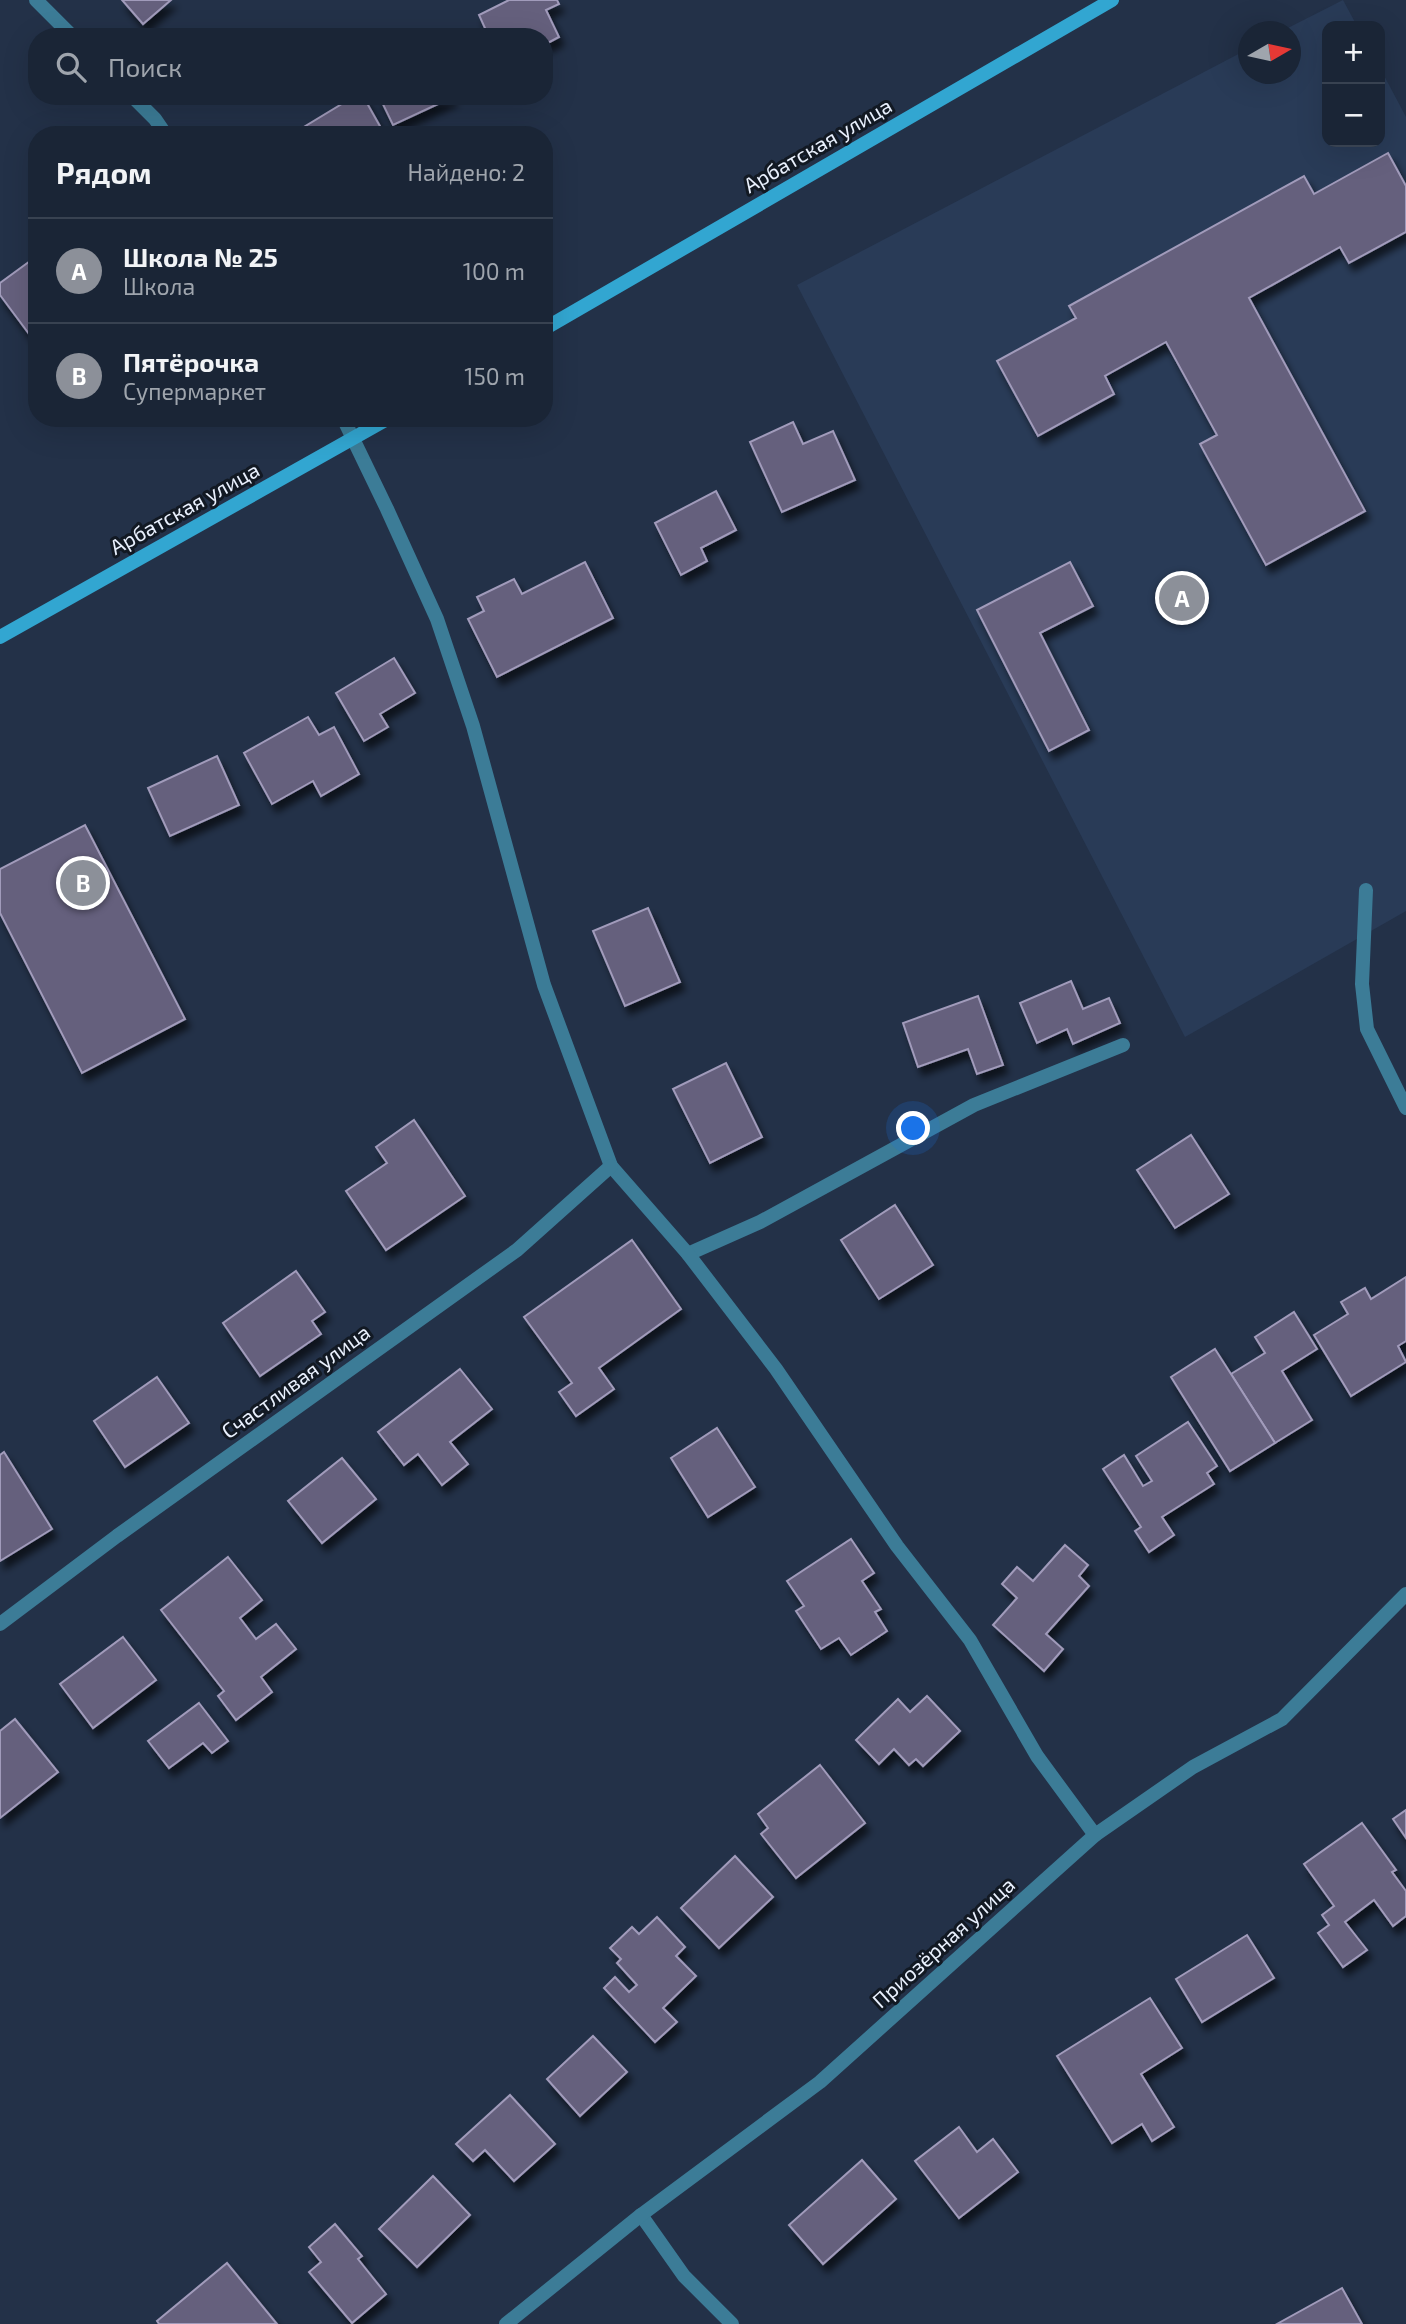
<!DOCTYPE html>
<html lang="ru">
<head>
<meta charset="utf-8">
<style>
  :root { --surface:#1a2536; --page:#273142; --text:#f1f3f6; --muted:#9fa5ad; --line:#384251; --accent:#8c9099 }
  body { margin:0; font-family:"Exo 2",sans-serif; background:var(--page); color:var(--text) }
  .controls { position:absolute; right:21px; top:21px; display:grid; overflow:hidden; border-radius:14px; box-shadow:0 7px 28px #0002 }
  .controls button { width:63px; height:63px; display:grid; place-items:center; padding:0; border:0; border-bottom:2px solid var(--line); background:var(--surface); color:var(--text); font:35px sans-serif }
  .compass { position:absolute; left:1238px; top:21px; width:63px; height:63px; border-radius:50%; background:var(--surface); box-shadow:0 7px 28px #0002; rotate:81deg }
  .you { position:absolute; left:914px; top:1129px; width:24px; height:24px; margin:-18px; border:5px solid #fff; border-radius:50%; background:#1a73e8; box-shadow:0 0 0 10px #1a73e833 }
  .badge { display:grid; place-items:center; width:46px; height:46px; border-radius:50%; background:var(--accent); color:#fff; font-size:23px; font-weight:700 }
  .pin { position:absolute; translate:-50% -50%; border:4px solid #fff; box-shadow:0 2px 7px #0006 }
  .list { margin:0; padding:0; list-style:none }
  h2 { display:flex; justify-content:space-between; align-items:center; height:91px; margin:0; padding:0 28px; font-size:30px }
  h2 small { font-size:23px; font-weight:400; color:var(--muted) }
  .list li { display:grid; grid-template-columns:46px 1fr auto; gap:21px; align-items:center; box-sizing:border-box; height:105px; padding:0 28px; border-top:2px solid var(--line) }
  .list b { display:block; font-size:26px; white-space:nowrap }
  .list p { margin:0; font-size:23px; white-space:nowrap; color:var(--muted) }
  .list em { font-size:23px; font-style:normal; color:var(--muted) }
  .icon { flex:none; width:38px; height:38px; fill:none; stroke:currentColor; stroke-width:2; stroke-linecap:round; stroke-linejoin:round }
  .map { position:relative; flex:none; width:1406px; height:2324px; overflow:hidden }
  .search { position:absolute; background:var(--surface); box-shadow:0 7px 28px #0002; left:28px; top:28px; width:525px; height:77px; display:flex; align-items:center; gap:18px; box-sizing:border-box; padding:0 24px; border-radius:28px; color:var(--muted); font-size:26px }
  .panel { position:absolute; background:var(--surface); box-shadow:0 7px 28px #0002; left:28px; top:126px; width:525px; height:301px; border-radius:28px }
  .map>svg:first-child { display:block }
</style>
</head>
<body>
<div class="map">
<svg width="1406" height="2324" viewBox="0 0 1406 2324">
  <defs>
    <filter id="shadow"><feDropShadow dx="4.5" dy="8" stdDeviation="3.5" flood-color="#0009"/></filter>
  </defs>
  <rect width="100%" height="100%" fill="#233148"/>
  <polygon fill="#293b57" points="1343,0 1357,26 1327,26 1327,142 1380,142 1380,68 1406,117 1406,911 1185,1037 797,285 1248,49 1248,74 1290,74 1290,32 1282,31"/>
  <g fill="#65607d" stroke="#a19bbb" stroke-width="2" filter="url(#shadow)">
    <polygon points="122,0 171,0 143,24"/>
    <polygon points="509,0 557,0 559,4 546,10 559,37 544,45 544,37 489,37 479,15"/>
    <polygon points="355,96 363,96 381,128 369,135 296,135 294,133"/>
    <polygon points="379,96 453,96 453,97 393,125"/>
    <polygon points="1388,153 1406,186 1406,232 1349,263 1340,247 1249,298 1365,511 1266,565 1200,444 1217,435 1166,342 1105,376 1114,394 1038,436 997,361 1076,318 1069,306 1304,176 1314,194"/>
    <polygon points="37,256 37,340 35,342 0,295 0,283"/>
    <polygon points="793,422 803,444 833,431 855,480 782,512 750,442"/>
    <polygon points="716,491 736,530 701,548 707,561 681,575 655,523"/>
    <polygon points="585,562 613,618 497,677 468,619 484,611 477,597 514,579 522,594"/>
    <polygon points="1070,562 1093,606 1040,633 1089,730 1049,751 977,610"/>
    <polygon points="394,658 415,693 380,714 388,727 364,741 336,693"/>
    <polygon points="308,717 319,735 334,727 359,774 321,796 313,781 272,804 244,753"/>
    <polygon points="217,756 239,805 170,836 148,788"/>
    <polygon points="85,825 185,1019 82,1073 0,913 0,869"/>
    <polygon points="648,908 680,982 625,1006 593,931"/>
    <polygon points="1071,981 1083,1009 1109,998 1120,1023 1073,1044 1067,1029 1037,1043 1020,1003"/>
    <polygon points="978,996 1003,1065 977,1074 968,1049 918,1067 903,1023"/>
    <polygon points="726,1063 762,1137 710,1163 673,1089"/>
    <polygon points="414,1120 465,1196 386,1250 346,1191 387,1163 376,1147"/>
    <polygon points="1191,1135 1229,1194 1175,1228 1137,1170"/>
    <polygon points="895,1205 933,1265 879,1299 841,1240"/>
    <polygon points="632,1240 681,1309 599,1368 614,1389 576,1416 559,1392 572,1383 524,1317"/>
    <polygon points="296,1271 325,1312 312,1321 321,1334 260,1376 223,1323"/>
    <polygon points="1406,1277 1406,1341 1398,1346 1406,1362 1351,1396 1314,1335 1348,1314 1341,1302 1365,1288 1371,1299"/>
    <polygon points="1294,1312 1317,1349 1282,1371 1312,1420 1275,1443 1231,1374 1265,1353 1255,1337"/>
    <polygon points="1215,1349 1275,1443 1230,1471 1171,1377"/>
    <polygon points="460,1369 492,1409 450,1442 468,1464 442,1485 418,1454 404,1465 378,1432"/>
    <polygon points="157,1377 189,1423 125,1467 94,1421"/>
    <polygon points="1188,1422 1217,1466 1207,1473 1214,1484 1162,1517 1174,1535 1149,1552 1135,1531 1141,1527 1103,1469 1124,1455 1143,1486 1152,1481 1136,1456"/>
    <polygon points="717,1428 755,1487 708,1517 671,1458"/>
    <polygon points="4,1452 52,1529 0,1561 0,1455"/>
    <polygon points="342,1458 376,1499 322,1543 288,1501"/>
    <polygon points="851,1539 874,1573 862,1581 881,1609 875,1612 887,1631 851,1655 839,1638 821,1649 796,1611 804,1606 787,1581"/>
    <polygon points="1065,1545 1088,1565 1079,1576 1089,1586 1046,1634 1063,1649 1044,1671 993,1625 1017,1598 1002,1584 1017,1567 1033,1581"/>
    <polygon points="228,1557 262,1600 240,1618 256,1639 276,1624 296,1649 261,1677 272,1692 236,1720 218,1696 224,1691 161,1610"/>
    <polygon points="123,1637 156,1680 93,1728 60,1684"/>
    <polygon points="927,1696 960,1731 923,1766 916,1759 909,1765 894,1749 879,1764 856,1740 898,1699 910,1712"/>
    <polygon points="199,1703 228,1741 212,1753 203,1743 169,1768 148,1741"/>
    <polygon points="15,1719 58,1772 0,1818 0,1731"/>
    <polygon points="820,1765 865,1823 796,1878 761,1834 768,1828 758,1814"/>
    <polygon points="1406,1810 1406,1838 1393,1819"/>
    <polygon points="1362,1823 1396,1870 1392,1872 1406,1891 1406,1916 1393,1926 1374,1900 1345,1922 1367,1950 1343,1967 1318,1933 1329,1925 1322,1915 1334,1906 1304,1864"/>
    <polygon points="735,1856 773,1897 719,1948 681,1908"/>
    <polygon points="657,1917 685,1947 676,1956 696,1976 663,2008 677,2022 655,2042 604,1988 615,1977 629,1992 637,1985 617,1963 621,1959 610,1948 632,1927 639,1934"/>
    <polygon points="1247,1935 1274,1978 1202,2022 1176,1979"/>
    <polygon points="1150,1998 1182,2048 1141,2074 1174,2127 1152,2141 1142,2124 1112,2143 1057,2056"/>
    <polygon points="593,2036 627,2072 580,2116 547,2079"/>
    <polygon points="510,2095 555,2144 514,2181 485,2150 473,2161 456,2144"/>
    <polygon points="959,2127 977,2152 993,2139 1018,2172 959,2218 915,2161"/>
    <polygon points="862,2160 896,2199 823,2264 789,2225"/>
    <polygon points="433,2176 470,2215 417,2267 379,2229"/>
    <polygon points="335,2224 362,2256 358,2259 386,2294 352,2323 309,2272 321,2262 309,2247"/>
    <polygon points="227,2263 277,2324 159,2324 157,2321"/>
    <polygon points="1342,2288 1362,2324 1277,2324"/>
  </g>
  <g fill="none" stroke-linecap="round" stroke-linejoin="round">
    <g stroke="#3c7c97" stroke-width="14">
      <polyline points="1366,890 1362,984 1367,1029 1406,1108"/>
      <polyline points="688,1254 760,1222 974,1105 1123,1045"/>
    </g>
    <g stroke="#3c7c97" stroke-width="14">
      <polyline points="36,0 73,37"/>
      <polyline points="132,96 155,119 166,135"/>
      <polyline points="343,418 387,509 437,619 473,726 544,985 611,1166 688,1254 776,1369 897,1546 970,1640 1037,1756 1095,1835"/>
      <polyline points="0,1624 117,1536 517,1250 611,1166"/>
      <polyline points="641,2215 684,2276 732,2324"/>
      <polyline points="506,2324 641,2215 820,2082 1095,1835 1193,1767 1282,1719 1406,1594"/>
    </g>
    <g stroke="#32a6d1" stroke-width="14">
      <polyline points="544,329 1112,0"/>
      <polyline points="0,637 389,418"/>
    </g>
  </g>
  <g text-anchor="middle" stroke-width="6" stroke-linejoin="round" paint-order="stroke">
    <g font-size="21" fill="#e9f0fd" stroke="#121923">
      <text transform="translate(818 146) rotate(-30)" y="7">Арбатская улица</text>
      <text transform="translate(185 509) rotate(-29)" y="7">Арбатская улица</text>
      <text transform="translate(296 1382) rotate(-36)" y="7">Счастливая улица</text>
      <text transform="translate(944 1943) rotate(-42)" y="7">Приозёрная улица</text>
    </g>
  </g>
</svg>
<div class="controls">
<button>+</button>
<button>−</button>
</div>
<svg class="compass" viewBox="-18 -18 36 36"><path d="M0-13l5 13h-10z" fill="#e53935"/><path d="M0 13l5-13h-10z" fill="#9fa5ad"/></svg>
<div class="you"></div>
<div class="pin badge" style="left:1182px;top:598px">A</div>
<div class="pin badge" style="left:83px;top:883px">B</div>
<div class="search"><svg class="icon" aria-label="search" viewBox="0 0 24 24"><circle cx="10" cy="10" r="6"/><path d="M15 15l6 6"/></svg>Поиск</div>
<section class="panel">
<h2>Рядом<small>Найдено: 2</small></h2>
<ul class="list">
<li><span class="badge">A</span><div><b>Школа № 25</b><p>Школа</p></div><em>100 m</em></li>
<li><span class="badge">B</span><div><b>Пятёрочка</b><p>Супермаркет</p></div><em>150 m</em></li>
</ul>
</section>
</div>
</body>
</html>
